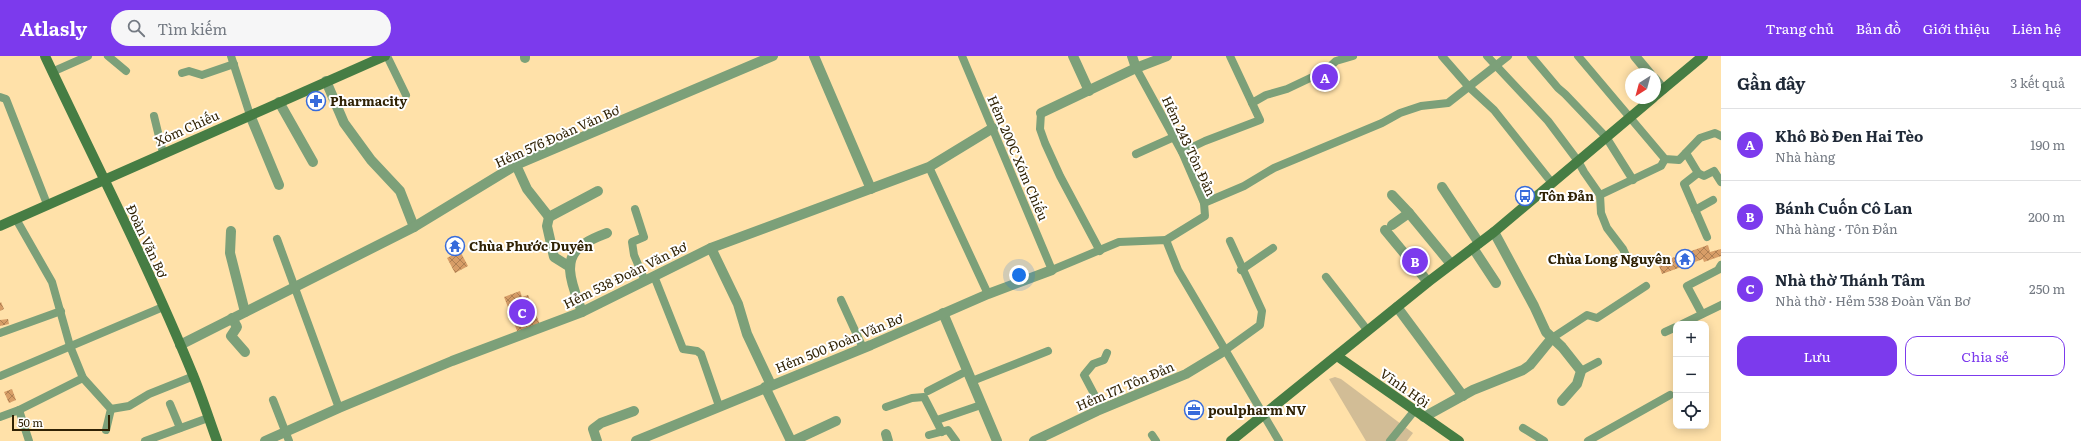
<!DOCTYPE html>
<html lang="vi">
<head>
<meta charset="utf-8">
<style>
  :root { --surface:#fff; --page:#f6f6f7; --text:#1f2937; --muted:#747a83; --line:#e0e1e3; --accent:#7c3aed }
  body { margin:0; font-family:Literata,serif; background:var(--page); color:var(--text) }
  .controls { position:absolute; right:12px; bottom:12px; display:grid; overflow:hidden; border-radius:8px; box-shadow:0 2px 10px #0003 }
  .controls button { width:36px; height:36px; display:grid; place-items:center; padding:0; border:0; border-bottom:1px solid var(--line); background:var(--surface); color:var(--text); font:20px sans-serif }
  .compass { position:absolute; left:1625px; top:12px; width:36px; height:36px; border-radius:50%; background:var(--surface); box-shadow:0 2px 10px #0003; rotate:216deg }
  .scale { position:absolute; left:12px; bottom:10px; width:98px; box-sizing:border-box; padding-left:4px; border:2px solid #302204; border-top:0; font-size:11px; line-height:14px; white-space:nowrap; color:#302204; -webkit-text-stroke:3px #fff; paint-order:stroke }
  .you { position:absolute; left:1019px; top:219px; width:14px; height:14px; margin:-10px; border:3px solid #fff; border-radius:50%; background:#1a73e8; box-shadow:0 0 0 6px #1a73e833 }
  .badge { display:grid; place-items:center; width:26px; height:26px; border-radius:50%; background:var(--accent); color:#fff; font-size:13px; font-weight:700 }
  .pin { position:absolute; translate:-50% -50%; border:2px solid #fff; box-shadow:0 1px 4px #0006 }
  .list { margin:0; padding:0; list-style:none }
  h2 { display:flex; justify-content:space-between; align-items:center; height:52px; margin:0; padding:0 16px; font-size:17px }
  h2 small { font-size:13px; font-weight:400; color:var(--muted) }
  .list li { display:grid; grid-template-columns:26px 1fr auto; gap:12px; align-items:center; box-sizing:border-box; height:72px; padding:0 16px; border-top:1px solid var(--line) }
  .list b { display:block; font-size:15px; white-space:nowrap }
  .list p { margin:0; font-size:13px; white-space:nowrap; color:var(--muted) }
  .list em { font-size:13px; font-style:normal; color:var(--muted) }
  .actions { display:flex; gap:8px; padding:12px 16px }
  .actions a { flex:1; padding:9px 0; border:1px solid var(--accent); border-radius:12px; text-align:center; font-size:14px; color:var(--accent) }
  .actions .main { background:var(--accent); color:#fff }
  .icon { flex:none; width:22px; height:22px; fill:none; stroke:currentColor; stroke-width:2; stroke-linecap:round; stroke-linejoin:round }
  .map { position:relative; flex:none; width:1721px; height:385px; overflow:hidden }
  header { display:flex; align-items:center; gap:24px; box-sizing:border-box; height:56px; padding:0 20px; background:var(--accent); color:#fff }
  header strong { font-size:19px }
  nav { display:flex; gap:22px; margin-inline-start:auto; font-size:14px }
  .search { width:280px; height:36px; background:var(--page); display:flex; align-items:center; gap:10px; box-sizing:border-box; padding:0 14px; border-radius:22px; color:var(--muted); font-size:15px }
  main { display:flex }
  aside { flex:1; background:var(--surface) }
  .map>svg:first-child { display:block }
</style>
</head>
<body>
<header>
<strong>Atlasly</strong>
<div class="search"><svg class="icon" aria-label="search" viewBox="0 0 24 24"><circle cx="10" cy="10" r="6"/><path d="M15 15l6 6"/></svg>Tìm kiếm</div>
<nav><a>Trang chủ</a><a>Bản đồ</a><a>Giới thiệu</a><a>Liên hệ</a></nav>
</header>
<main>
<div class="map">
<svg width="1721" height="385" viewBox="0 0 1721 385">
  <defs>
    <pattern id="building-cross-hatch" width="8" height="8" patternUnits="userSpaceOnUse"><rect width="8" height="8" fill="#d79d67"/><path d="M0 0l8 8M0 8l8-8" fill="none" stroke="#af8053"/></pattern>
  </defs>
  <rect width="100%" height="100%" fill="#ffe1a9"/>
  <polygon fill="#d2bd96" points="1335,321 1341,323 1413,377 1407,385 1366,385 1329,323"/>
  <g fill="url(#building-cross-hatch)">
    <polygon points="1708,189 1710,196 1721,193 1721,200 1704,206 1703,203 1662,218 1658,207"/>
    <polygon points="460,195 468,210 455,217 447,202"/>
    <polygon points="520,235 522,241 528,239 541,271 519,280 504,241"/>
    <polygon points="1,246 4,253 0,255 0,247"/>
    <polygon points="8,263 9,268 0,270 0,264"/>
    <polygon points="12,333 16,344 9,347 4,336"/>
  </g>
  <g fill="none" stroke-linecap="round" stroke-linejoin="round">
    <g stroke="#7ca079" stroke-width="8">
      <polyline points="108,0 126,15"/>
      <polyline points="231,0 250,59"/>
      <polyline points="387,0 406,39"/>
      <polyline points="962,0 1052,214 1119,186 1166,184 1178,214 1279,385"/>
      <polyline points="1442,0 1469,31 1494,54 1552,127"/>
      <polyline points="1487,0 1548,65 1578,105 1584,116 1600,139 1601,157 1607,172 1623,193 1629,206"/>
      <polyline points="1531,0 1558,32 1565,38 1606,81 1633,124"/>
      <polyline points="1578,0 1665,103 1679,104 1700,82 1715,77 1721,80"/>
      <polyline points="1136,12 1182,96 1204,147 1205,160 1166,184"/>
      <polyline points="52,16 88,0"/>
      <polyline points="182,17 189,15 202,19 234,8"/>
      <polyline points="0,41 6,43 47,148"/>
      <polyline points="1252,47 1266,39 1287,33 1325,15 1336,5 1353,0"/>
      <polyline points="1041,57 1040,73 1045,87 1060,120 1100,195"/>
      <polyline points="154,60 163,97"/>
      <polyline points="1182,96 1205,85 1260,64 1230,0"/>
      <polyline points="1686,97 1698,117 1684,128 1707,181"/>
      <polyline points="1136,98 1174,81"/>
      <polyline points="929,111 988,238"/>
      <polyline points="1698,117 1704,120 1714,115 1721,126"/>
      <polyline points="1600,139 1661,110 1665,103"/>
      <polyline points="1204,147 1244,130 1274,112 1382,67 1400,57 1421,50 1448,47 1508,0"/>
      <polyline points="635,153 644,181 632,186 634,199 645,225"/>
      <polyline points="1695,154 1713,144"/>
      <polyline points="16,163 52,226 70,290 83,322 111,353 106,374"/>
      <polyline points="277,183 339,352"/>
      <polyline points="1241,214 1273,192"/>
      <polyline points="654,220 683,293 697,295 701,298 719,350"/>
      <polyline points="1326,221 1368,275"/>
      <polyline points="841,244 863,292"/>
      <polyline points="1702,258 1687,230 1718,214 1721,209"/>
      <polyline points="1682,268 1721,249"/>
      <polyline points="1665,276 1676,271"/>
      <polyline points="0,277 61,255"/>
      <polyline points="1552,282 1587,259 1597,262 1646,230"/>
      <polyline points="1224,295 1260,269 1262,255 1230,185"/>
      <polyline points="1581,315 1598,306"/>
      <polyline points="0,320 163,251"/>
      <polyline points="972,325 1048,295"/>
      <polyline points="928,335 967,315"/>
      <polyline points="273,344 289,385"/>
      <polyline points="170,348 180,372"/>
      <polyline points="886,351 912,342 924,341 942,376"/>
      <polyline points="111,353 129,350 149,338 194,320"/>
      <polyline points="1102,353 1084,319 1093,308 1104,304 1107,297"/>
      <polyline points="19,354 29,385"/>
      <polyline points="0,361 19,354 83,322"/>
      <polyline points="937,364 981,349"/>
      <polyline points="1523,372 1544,385"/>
      <polyline points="929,379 948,374 956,385"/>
      <polyline points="1152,379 1156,385"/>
      <polyline points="145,385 208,362"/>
      <polyline points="1390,385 1415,354"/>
      <polyline points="1588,385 1670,339"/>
    </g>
    <g stroke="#7ca079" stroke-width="10">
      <polyline points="525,0 525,2"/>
      <polyline points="814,0 871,133"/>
      <polyline points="1073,0 1089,35"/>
      <polyline points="1132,0 1136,12"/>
      <polyline points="1635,0 1650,18"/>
      <polyline points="1655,23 1663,33"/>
      <polyline points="326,25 344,67 371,104 400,135 414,171"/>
      <polyline points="279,46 313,106"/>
      <polyline points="1041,57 1136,12 1167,0"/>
      <polyline points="250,59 279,129"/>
      <polyline points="516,109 527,133 549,161 598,135"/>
      <polyline points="1442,131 1479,187"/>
      <polyline points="1392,139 1409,157"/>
      <polyline points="549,161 547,170 554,201 570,211"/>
      <polyline points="1392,169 1409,157 1451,208"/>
      <polyline points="1385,174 1428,226"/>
      <polyline points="231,175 230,197 245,256"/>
      <polyline points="1494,176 1534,250 1546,276 1562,291 1581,315 1577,328 1562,345"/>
      <polyline points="711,192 738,248 747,278 771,329"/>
      <polyline points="1473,192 1496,227"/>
      <polyline points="1397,251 1463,340"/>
      <path d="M582 256C575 235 558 203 584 188 591 183 599 180 607 177"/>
      <polyline points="943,257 997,385"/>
      <polyline points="232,262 237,271 231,280 245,296"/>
      <polyline points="180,289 414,171 516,109 773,0"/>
      <polyline points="765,331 791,385"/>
      <polyline points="1424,361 1473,334 1523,314 1530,309 1552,282"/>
      <polyline points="886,378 888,385"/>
      <polyline points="265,385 339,352 452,305 582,256 711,192 929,111 993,72"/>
      <polyline points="597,385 593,373 601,367 634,355"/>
      <polyline points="636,385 871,289 988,238 1052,214"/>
      <polyline points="793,385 836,365"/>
      <polyline points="1034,385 1097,355 1186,318 1224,295"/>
    </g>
    <g stroke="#467d44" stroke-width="10">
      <path d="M45 0C95 106 149 211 193 319 202 341 209 363 217 385"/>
      <polyline points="1655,40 1703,0"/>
      <polyline points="0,170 385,0"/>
      <polyline points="1337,300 1459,385"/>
      <polyline points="1231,385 1428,226 1494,176 1653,42"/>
    </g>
  </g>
  <defs>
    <symbol id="pharmacy-ring" viewBox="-11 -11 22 22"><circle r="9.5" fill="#fff" stroke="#376bdb" stroke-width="1.5"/><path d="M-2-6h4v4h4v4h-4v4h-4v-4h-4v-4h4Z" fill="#376bdb"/></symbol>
    <symbol id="bus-ring" viewBox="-11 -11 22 22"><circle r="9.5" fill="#fff" stroke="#376bdb" stroke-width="1.5"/><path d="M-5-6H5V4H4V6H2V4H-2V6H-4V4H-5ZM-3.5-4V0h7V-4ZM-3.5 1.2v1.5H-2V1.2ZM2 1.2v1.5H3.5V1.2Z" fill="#376bdb"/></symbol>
    <symbol id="temple-ring" viewBox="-11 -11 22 22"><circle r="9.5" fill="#fff" stroke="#376bdb" stroke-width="1.5"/><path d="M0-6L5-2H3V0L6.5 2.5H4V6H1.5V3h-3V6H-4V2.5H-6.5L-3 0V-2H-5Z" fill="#376bdb"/></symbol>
    <symbol id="office-ring" viewBox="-11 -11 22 22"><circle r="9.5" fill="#fff" stroke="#376bdb" stroke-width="1.5"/><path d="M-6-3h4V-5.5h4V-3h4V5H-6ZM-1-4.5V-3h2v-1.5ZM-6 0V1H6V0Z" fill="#376bdb"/></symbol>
  </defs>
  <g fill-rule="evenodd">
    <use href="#pharmacy-ring" x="305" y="34" width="22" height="22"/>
    <use href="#bus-ring" x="1514" y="129" width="22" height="22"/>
    <use href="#temple-ring" x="444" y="179" width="22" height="22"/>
    <use href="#temple-ring" x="1674" y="192" width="22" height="22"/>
    <use href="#office-ring" x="1183" y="343" width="22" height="22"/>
  </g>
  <g text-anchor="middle" stroke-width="4" stroke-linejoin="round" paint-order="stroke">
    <g font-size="13" font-weight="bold" fill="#302204" stroke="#fff" text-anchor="start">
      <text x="330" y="50">Pharmacity</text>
      <text x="1539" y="145">Tôn Đản</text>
      <text x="469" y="195">Chùa Phước Duyên</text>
      <text x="1671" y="208" text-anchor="end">Chùa Long Nguyên</text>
      <text x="1208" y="359">poulpharm NV</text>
    </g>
    <g font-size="13" fill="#302204" stroke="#fff">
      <text transform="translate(187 72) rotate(-24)" y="5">Xóm Chiếu</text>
      <text transform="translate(557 80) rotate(-24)" y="5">Hẻm 576 Đoàn Văn Bơ</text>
      <text transform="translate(1189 90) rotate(65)" y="5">Hẻm 243 Tôn Đản</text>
      <text transform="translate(1018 102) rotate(67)" y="5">Hẻm 200C Xóm Chiếu</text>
      <text transform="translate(147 185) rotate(65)" y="5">Đoàn Văn Bơ</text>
      <text transform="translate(625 219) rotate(-26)" y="5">Hẻm 538 Đoàn Văn Bơ</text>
      <text transform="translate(839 287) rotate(-22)" y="5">Hẻm 500 Đoàn Văn Bơ</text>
      <text transform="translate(1125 330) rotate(-23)" y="5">Hẻm 171 Tôn Đản</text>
      <text transform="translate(1405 332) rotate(35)" y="5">Vĩnh Hội</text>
    </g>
  </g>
</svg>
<div class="controls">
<button>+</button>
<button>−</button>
<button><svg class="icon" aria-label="locate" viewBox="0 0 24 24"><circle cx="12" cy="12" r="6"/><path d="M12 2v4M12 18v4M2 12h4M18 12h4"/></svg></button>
</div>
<svg class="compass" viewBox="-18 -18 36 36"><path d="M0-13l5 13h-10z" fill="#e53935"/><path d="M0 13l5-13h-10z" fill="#747a83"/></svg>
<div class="scale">50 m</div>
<div class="you"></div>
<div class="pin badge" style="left:1325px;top:21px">A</div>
<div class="pin badge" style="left:1415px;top:205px">B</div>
<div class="pin badge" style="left:522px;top:256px">C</div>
</div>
<aside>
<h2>Gần đây<small>3 kết quả</small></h2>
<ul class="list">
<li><span class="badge">A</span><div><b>Khô Bò Đen Hai Tèo</b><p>Nhà hàng</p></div><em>190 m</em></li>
<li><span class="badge">B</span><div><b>Bánh Cuốn Cô Lan</b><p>Nhà hàng · Tôn Đản</p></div><em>200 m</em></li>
<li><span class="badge">C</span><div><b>Nhà thờ Thánh Tâm</b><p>Nhà thờ · Hẻm 538 Đoàn Văn Bơ</p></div><em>250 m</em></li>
</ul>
<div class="actions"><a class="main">Lưu</a><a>Chia sẻ</a></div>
</aside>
</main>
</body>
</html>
